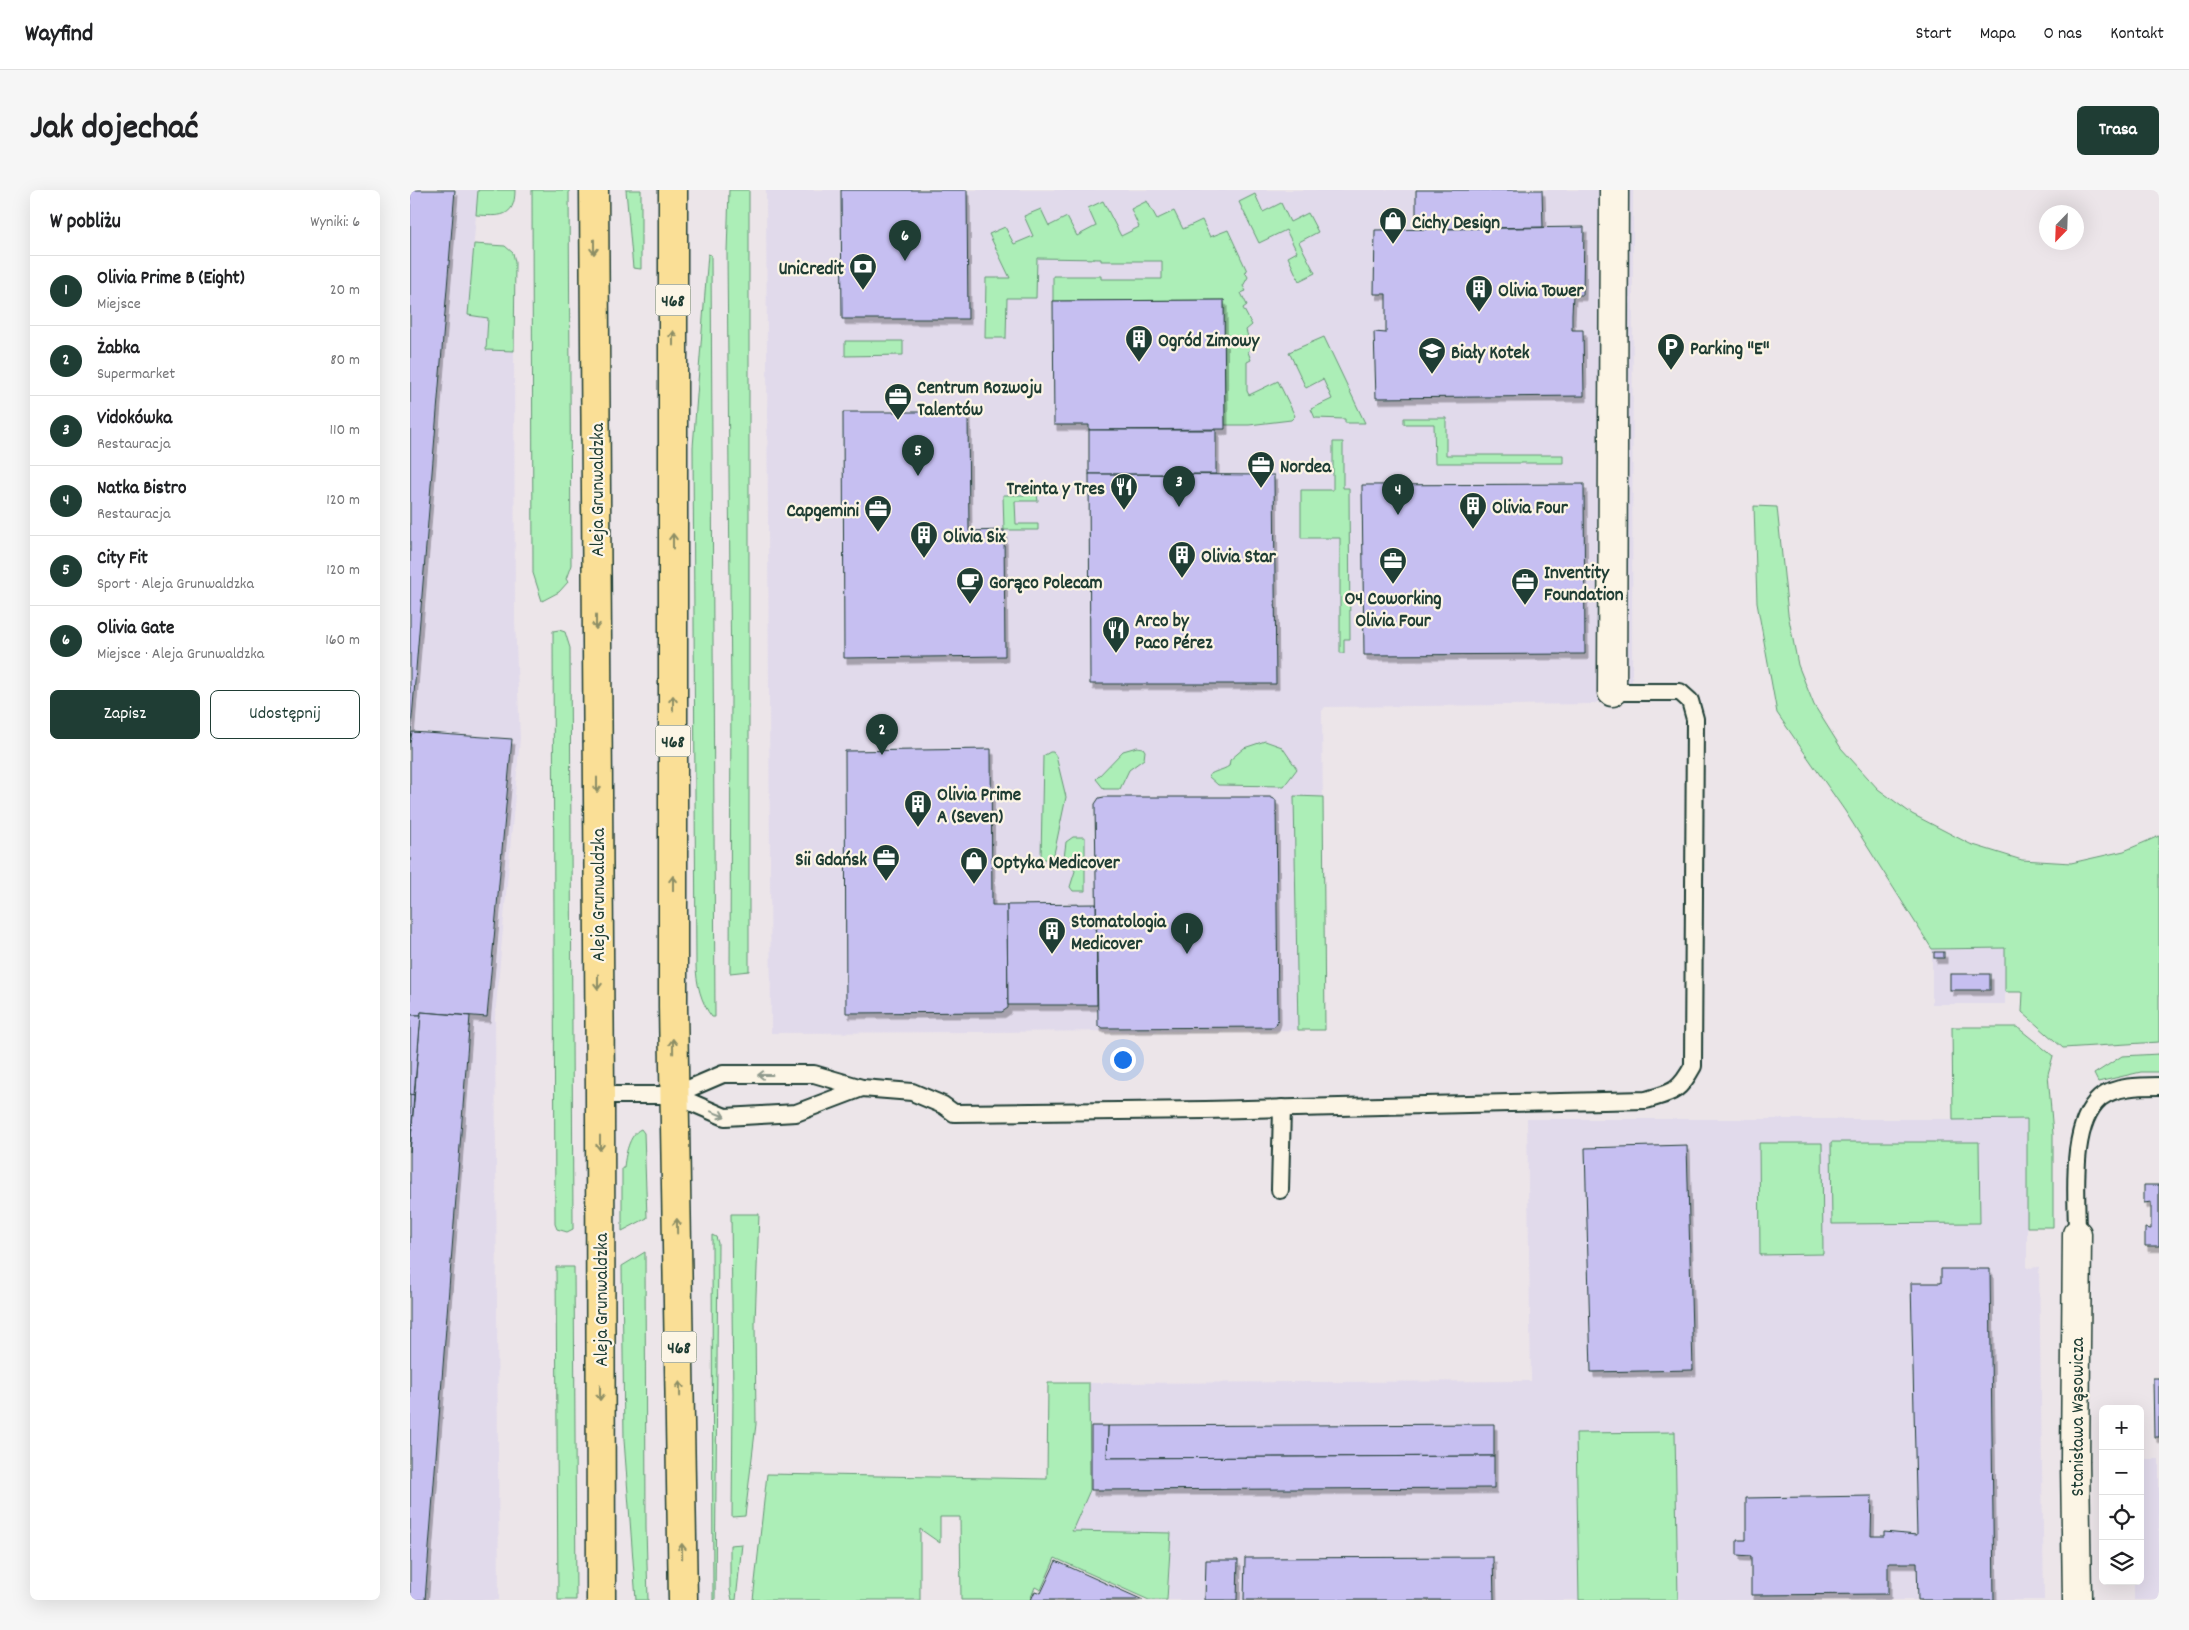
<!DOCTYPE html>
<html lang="pl">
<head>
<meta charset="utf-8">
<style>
  :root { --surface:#fff; --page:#f6f6f6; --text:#202124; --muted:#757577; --line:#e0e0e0; --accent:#1f3d34 }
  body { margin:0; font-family:Dekko,sans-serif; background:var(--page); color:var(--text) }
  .controls { position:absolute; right:15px; bottom:15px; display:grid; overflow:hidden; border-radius:8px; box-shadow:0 5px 20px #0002 }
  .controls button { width:45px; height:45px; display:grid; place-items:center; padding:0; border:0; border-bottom:1px solid var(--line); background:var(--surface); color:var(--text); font:25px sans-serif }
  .compass { position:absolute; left:1629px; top:15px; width:45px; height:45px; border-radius:50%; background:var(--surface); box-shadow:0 5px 20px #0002; rotate:203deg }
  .you { position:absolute; left:712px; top:869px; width:18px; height:18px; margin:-12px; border:4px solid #fff; border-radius:50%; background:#1a73e8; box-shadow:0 0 0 8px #1a73e833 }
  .badge { display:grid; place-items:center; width:32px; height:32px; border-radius:50%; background:var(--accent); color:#fff; font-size:16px; font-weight:700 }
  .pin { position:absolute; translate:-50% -41px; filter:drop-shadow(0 1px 2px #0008) }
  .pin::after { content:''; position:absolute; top:26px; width:18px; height:15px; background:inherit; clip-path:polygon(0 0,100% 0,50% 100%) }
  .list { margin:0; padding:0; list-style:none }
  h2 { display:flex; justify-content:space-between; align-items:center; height:65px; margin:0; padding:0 20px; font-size:21px }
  h2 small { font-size:16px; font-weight:400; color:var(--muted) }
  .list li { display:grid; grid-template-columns:32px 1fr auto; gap:15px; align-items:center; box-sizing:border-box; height:70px; padding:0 20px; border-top:1px solid var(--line) }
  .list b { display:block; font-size:19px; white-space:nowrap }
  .list p { margin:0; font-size:16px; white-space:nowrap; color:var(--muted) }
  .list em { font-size:16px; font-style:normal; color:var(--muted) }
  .actions { display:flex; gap:10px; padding:15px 20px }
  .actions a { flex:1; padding:11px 0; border:1px solid var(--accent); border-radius:8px; text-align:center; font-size:18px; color:var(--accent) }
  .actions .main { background:var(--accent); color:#fff }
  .icon { flex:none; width:28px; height:28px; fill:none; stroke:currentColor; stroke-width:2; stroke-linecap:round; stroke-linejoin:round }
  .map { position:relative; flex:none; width:1749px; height:1410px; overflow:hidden; border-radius:8px }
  header { display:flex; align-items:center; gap:30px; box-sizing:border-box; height:70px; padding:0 25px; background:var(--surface); border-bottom:1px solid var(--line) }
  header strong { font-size:24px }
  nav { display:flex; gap:28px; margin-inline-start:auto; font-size:18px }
  .intro { display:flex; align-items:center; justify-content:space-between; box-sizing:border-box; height:120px; padding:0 30px }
  h1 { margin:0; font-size:35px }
  .button { padding:12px 22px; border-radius:8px; background:var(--accent); color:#fff; font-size:18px; font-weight:700 }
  main { display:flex; gap:30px; padding:0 30px }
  aside { flex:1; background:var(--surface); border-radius:8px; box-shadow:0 5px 20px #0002 }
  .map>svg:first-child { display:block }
</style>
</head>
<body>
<header>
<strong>Wayfind</strong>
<nav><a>Start</a><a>Mapa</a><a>O nas</a><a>Kontakt</a></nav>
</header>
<div class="intro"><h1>Jak dojechać</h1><a class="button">Trasa</a></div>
<main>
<aside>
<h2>W pobliżu<small>Wyniki: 6</small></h2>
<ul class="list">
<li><span class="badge">1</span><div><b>Olivia Prime B (Eight)</b><p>Miejsce</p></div><em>20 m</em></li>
<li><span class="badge">2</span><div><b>Żabka</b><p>Supermarket</p></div><em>80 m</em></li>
<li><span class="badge">3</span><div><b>Vidokówka</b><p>Restauracja</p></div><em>110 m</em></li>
<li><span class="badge">4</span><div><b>Natka Bistro</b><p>Restauracja</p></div><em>120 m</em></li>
<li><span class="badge">5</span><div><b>City Fit</b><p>Sport · Aleja Grunwaldzka</p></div><em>120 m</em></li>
<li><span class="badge">6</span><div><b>Olivia Gate</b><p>Miejsce · Aleja Grunwaldzka</p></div><em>160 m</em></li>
</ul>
<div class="actions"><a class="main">Zapisz</a><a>Udostępnij</a></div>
</aside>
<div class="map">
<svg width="1749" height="1410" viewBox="0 0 1749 1410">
  <defs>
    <filter id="shadow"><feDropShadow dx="3" dy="5.5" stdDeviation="0" flood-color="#0004"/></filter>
  </defs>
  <rect width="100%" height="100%" fill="#ece5e9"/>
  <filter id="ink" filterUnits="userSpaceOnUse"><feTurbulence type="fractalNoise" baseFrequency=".02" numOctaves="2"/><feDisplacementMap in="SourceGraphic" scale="10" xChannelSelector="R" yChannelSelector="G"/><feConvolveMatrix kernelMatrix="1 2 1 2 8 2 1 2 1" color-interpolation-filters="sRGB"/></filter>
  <g filter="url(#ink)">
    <g fill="#e1daeb">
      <polygon points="0,0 68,0 58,124 78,127 76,160 104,161 105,430 110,548 85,828 89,1410 0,1410"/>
      <polygon points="356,0 1223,0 1222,506 1203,505 1183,514 915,517 912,521 915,840 361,843"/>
      <polygon points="1595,758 1595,814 1522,814 1522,759"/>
      <polygon points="1117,929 1617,929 1617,1078 1629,1077 1634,1410 758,1410 761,1343 661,1341 680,1300 679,1193 1121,1191"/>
      <polygon points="1730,1269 1749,1269 1749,1410 1724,1410 1724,1391 1730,1391"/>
    </g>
    <g fill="#aceeb7" stroke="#669676">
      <path d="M68 0H105C105 29 89 26 66 25Z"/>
      <polygon points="122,0 159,0 161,375 156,389 158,392 149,402 132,411 123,383"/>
      <polygon points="216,0 231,0 231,79 223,78"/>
      <polygon points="319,0 339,0 339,781 320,783 321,503 317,62"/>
      <polygon points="845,4 853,22 871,13 880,32 898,23 908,42 889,52 905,83 889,91 878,67 887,62 876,40 849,53 829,12"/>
      <polygon points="693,11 711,46 729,37 721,19 737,11 747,29 764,21 773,39 792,30 800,47 818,40 837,81 835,82 838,87 833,96 836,101 831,103 837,115 833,118 842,135 836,140 841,157 838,162 841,170 837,172 837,201 839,205 868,191 885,226 881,230 839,235 815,235 814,110 643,111 643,86 691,86 691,89 752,89 752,71 691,71 691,69 627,68 626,108 597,108 596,148 575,148 576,88 600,88 579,44 595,37 604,54 623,46 614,26 631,19 639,36 657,27 667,46 686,36 678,18"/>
      <polygon points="64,54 95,56 103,63 105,72 104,161 76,160 78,128 58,125"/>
      <path d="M298 64 301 65 305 827H302C291 813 286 792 286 775L283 257Z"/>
      <polygon points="914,147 955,233 935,233 935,229 905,228 901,219 922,209 913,189 896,198 879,162"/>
      <polygon points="435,151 493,151 493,165 435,166"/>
      <polygon points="994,228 1036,228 1036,265 1153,265 1153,273 1025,273 1024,234 994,234"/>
      <polygon points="923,252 933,252 933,298 939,298 940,449 934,449 934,463 930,463 930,348 891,348 891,300 923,300"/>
      <polygon points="593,305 627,305 628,311 605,311 606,334 628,334 628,340 594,340"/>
      <polygon points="1344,316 1367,317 1378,424 1388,475 1404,515 1431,558 1468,599 1502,624 1560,654 1612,670 1661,673 1714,661 1749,646 1749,852 1653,858 1612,822 1613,802 1595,802 1595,758 1522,759 1435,621 1367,523 1347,413"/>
      <polygon points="149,440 155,442 160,458 163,1035 163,1039 157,1042 147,1039 145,1034 143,441"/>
      <path d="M855 551 872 557 887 579 874 596 808 595 798 586C805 580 812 581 819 576L820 570 834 558Z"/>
      <polygon points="727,557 733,558 735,561 734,569 719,580 710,599 694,599 686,589 713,561"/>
      <polygon points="640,562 643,562 646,566 656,607 644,664 638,669 631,669 633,566"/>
      <polygon points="884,606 913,607 915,840 888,840"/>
      <polygon points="663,647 675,647 675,701 663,701 660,697 665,681 661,672 654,668 656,652"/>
      <polygon points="1542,837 1607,837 1643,866 1638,884 1643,944 1643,1037 1617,1037 1617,929 1543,930"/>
      <polygon points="1749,864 1749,882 1731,882 1688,892 1684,884 1712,866"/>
      <path d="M231 939 234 943 237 1028 212 1041V978H214C215 966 219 944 231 939Z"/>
      <polygon points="1421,952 1569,952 1570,1033 1422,1034"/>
      <polygon points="1349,953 1412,953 1413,1064 1350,1065"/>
      <polygon points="321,1024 349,1024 345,1132 346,1234 335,1326 322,1327 323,1204"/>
      <polygon points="302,1045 306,1047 308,1053 305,1410 303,1410"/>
      <polygon points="235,1062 236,1338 238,1410 226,1410 214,1250 212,1076"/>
      <polygon points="146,1077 164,1077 166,1410 148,1410"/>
      <polygon points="638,1193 679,1193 680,1300 662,1341 761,1343 757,1410 739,1410 645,1368 631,1400 625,1397 620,1410 551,1410 550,1327 530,1327 530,1353 510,1339 510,1410 343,1410 357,1284 637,1289"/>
      <polygon points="1265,1242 1268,1410 1169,1410 1166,1243"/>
      <polygon points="332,1354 326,1410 322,1410 320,1400 320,1355"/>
    </g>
    <g fill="#c6bff1" stroke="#1f3d34" filter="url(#shadow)">
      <polygon points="0,0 45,0 0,553"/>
      <polygon points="431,0 557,0 558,129 432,129"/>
      <polygon points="1006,0 1132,0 1133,37 1006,39"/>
      <polygon points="1174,37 1173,105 1163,105 1162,124 1162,140 1173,140 1174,206 966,208 964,142 976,143 976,104 964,104 965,40"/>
      <polygon points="814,110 815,239 679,240 679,235 644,235 643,111"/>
      <polygon points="433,222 558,222 559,341 594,340 595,466 434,468"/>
      <rect x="679" y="240" width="127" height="44"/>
      <polygon points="679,284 864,285 866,494 680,494"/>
      <polygon points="1174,294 1175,464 954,465 952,295"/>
      <polygon points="2,542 102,549 77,827 11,822 11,825 0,825 0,553"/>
      <polygon points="581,559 582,715 597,715 598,818 592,822 436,823 435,561"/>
      <polygon points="694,607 860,607 866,610 868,829 866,835 863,837 693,838 688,836 685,614 689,608"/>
      <polygon points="686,714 687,815 598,815 597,715"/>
      <rect x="1524" y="762" width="10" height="6"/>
      <rect x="1540" y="784" width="40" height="16"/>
      <polygon points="11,822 60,826 15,1410 0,1410 0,962"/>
      <polygon points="0,825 11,825 4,905 0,904"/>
      <polygon points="0,904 4,905 0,962"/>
      <polygon points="1277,955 1283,1180 1181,1182 1175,958"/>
      <polygon points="1734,995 1749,995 1749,1056 1735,1056 1735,1038 1741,1039 1741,1012 1734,1013"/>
      <polygon points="1531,1079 1580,1079 1584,1410 1508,1410 1507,1373 1478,1373 1478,1404 1341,1405 1341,1366 1327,1365 1327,1350 1336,1350 1336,1308 1462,1306 1461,1346 1474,1346 1474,1342 1507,1345 1501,1093 1531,1093"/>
      <polygon points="1743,1188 1749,1188 1749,1247 1744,1247"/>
      <polygon points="1084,1234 1084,1266 697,1268 698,1236"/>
      <polygon points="681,1236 698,1236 697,1268 1084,1266 1084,1298 681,1300"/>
      <polygon points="1083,1367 1084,1410 834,1410 835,1368"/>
      <polygon points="796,1370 828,1370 827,1410 795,1410"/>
      <polygon points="646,1371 733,1410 621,1410 625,1401 631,1403"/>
    </g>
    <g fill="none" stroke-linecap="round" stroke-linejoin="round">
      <defs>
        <g id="service">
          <path d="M190 905H264L313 884H404L452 898 502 902 533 915 544 923 796 920 1236 910C1263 902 1269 902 1283 876L1285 529 1280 511 1270 502H1202"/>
          <polyline points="264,905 315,927 386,923 452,898"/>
          <polyline points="870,1000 872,918"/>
          <path d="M1667 1044C1667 1006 1659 935 1690 908 1705 896 1731 896 1749 896"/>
        </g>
        <g id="minor">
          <polyline points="1202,502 1204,0"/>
          <polyline points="1667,1044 1665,1271 1667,1410"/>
        </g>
        <g id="primary">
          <polyline points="184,0 190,905 191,1410"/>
          <polyline points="263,0 263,817 273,1410"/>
        </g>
      </defs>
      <use href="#service" stroke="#1f3d34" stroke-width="20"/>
      <use href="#minor" stroke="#1f3d34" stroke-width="31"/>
      <use href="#primary" stroke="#1f3d34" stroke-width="31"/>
      <use href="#service" stroke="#fcf5e5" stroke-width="16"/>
      <use href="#minor" stroke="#fcf5e5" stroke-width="28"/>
      <use href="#primary" stroke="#fadf96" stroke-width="28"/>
    </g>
    <defs><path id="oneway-shaft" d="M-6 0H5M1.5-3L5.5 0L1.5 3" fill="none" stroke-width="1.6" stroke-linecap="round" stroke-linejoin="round" transform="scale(1.25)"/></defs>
    <g stroke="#8c8e65">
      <use href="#oneway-shaft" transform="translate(184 57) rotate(90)"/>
      <use href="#oneway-shaft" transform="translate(263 148) rotate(-90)"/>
      <use href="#oneway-shaft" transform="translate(263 351) rotate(-90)"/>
      <use href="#oneway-shaft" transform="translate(186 432) rotate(90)"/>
      <use href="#oneway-shaft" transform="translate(263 513) rotate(-90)"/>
      <use href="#oneway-shaft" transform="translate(187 595) rotate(90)"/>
      <use href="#oneway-shaft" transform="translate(263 693) rotate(-90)"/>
      <use href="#oneway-shaft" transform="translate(188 792) rotate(90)"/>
      <use href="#oneway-shaft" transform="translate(263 856) rotate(-91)"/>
      <use href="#oneway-shaft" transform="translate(190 953) rotate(90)"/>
      <use href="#oneway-shaft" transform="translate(267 1036) rotate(-91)"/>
      <use href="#oneway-shaft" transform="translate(270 1199) rotate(-91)"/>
      <use href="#oneway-shaft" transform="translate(190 1203) rotate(90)"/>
      <use href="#oneway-shaft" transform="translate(272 1361) rotate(-91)"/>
    </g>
    <g stroke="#8e998c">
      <use href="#oneway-shaft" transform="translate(355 885) rotate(-180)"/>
      <use href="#oneway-shaft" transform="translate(308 924) rotate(21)"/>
    </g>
  </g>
  <defs>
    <symbol id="shop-pin" viewBox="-11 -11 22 30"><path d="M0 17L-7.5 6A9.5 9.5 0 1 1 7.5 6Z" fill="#1f3d34" stroke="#fcf5e5"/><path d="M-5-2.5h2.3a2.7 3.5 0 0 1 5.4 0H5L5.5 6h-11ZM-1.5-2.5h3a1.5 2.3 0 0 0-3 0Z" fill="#fff"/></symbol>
    <symbol id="bank-pin" viewBox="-11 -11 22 30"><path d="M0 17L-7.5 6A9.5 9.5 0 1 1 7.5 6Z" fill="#1f3d34" stroke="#fcf5e5"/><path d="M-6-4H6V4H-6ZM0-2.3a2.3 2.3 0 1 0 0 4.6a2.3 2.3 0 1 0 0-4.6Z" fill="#fff"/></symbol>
    <symbol id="building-pin" viewBox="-11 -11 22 30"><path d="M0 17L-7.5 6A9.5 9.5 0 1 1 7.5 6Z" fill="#1f3d34" stroke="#fcf5e5"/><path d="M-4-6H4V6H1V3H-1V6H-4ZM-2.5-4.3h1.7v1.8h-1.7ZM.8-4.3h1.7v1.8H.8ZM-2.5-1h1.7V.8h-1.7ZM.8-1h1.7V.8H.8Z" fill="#fff"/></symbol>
    <symbol id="parking-pin" viewBox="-11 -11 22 30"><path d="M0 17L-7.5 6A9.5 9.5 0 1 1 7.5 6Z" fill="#1f3d34" stroke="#fcf5e5"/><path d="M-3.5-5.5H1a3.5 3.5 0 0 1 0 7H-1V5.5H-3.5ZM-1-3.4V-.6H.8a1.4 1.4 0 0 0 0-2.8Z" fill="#fff"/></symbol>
    <symbol id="school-pin" viewBox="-11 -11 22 30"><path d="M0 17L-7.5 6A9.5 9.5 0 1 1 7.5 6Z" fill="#1f3d34" stroke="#fcf5e5"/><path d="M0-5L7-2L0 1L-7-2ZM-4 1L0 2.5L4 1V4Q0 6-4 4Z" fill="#fff"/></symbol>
    <symbol id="office-pin" viewBox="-11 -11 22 30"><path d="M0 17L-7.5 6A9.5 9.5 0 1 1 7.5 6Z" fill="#1f3d34" stroke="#fcf5e5"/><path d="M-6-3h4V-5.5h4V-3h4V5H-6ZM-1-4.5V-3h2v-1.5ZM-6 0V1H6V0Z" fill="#fff"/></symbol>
    <symbol id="restaurant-pin" viewBox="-11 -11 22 30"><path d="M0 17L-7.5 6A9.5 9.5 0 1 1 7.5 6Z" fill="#1f3d34" stroke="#fcf5e5"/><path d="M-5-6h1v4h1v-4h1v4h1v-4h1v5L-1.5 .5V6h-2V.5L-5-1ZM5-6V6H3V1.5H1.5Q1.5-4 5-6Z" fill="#fff"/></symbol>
    <symbol id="cafe-pin" viewBox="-11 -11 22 30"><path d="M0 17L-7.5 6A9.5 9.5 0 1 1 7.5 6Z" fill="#1f3d34" stroke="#fcf5e5"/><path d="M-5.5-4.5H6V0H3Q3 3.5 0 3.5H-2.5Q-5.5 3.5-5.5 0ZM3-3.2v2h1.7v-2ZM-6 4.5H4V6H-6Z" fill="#fff"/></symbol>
  </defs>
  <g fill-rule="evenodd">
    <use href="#shop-pin" x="967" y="15" width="32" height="43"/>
    <use href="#bank-pin" x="437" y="61" width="32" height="43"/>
    <use href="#building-pin" x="1053" y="83" width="32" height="43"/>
    <use href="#building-pin" x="713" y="133" width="32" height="43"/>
    <use href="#parking-pin" x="1245" y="141" width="32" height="43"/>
    <use href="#school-pin" x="1006" y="145" width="32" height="43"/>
    <use href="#office-pin" x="472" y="191" width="32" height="43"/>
    <use href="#office-pin" x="835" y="259" width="32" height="43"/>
    <use href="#restaurant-pin" x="698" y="281" width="32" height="43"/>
    <use href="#building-pin" x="1047" y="300" width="32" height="43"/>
    <use href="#office-pin" x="452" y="303" width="32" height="43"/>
    <use href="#building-pin" x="498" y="329" width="32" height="43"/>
    <use href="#building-pin" x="756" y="349" width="32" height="43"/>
    <use href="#office-pin" x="967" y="355" width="32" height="43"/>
    <use href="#cafe-pin" x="544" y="375" width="32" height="43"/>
    <use href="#office-pin" x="1099" y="376" width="32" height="43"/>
    <use href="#restaurant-pin" x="690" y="424" width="32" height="43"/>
    <use href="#building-pin" x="492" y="598" width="32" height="43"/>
    <use href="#office-pin" x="460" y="652" width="32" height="43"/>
    <use href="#shop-pin" x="548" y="655" width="32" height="43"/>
    <use href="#building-pin" x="626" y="725" width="32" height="43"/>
  </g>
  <g text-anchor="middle" stroke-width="4.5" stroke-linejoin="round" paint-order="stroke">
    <g fill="#fcf5e5" stroke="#617469" stroke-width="1">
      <rect x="245.5" y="94.5" width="35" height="31" rx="4"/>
      <rect x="245.5" y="535.5" width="35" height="31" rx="4"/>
      <rect x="251.5" y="1141.5" width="35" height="31" rx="4"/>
    </g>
    <g font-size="18" font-weight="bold" fill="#1f3d34">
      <text x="263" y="116">468</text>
      <text x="263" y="557">468</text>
      <text x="269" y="1163">468</text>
    </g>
    <g font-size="19" font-weight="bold" fill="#1f3d34" stroke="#fcf5e5" text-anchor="start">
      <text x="1002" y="38">Cichy Design</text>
      <text x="434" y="84" text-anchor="end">UniCredit</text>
      <text x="1088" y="106">Olivia Tower</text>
      <text x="748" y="156">Ogród Zimowy</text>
      <text x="1280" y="164">Parking "E"</text>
      <text x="1041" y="168">Biały Kotek</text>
      <text x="507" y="203">Centrum Rozwoju<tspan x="507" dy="22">Talentów</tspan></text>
      <text x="870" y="282">Nordea</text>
      <text x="695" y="304" text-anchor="end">Treinta y Tres</text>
      <text x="1082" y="323">Olivia Four</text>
      <text x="449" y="326" text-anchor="end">Capgemini</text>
      <text x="533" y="352">Olivia Six</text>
      <text x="791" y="372">Olivia Star</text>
      <text x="1134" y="388">Inventity<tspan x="1134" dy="22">Foundation</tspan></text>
      <text x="579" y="398">Gorąco Polecam</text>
      <text x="983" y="414" text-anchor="middle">O4 Coworking<tspan x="983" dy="22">Olivia Four</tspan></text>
      <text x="725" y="436">Arco by<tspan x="725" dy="22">Paco Pérez</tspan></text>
      <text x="527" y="610">Olivia Prime<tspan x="527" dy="22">A (Seven)</tspan></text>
      <text x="457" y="675" text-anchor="end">Sii Gdańsk</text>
      <text x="583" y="678">Optyka Medicover</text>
      <text x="661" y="737">Stomatologia<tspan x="661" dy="22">Medicover</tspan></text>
    </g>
    <g font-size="19" fill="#1f3d34" stroke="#fcf5e5">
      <text transform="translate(186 300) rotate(-90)" y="7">Aleja Grunwaldzka</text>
      <text transform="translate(187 705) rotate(-90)" y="7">Aleja Grunwaldzka</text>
      <text transform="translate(190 1110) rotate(-90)" y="7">Aleja Grunwaldzka</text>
      <text transform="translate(1666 1227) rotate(-90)" y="7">Stanisława Wąsowicza</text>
    </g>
  </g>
</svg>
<div class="controls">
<button>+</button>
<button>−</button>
<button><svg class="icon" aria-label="locate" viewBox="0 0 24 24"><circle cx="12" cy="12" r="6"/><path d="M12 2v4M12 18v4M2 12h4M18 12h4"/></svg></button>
<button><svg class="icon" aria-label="layers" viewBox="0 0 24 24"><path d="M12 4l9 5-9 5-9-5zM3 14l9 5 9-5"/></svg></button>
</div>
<svg class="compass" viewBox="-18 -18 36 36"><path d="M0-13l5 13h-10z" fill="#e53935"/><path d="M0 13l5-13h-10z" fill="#757577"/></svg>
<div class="you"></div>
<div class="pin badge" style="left:777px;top:764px">1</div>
<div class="pin badge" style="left:472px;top:565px">2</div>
<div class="pin badge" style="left:769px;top:317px">3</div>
<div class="pin badge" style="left:988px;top:325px">4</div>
<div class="pin badge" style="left:508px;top:286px">5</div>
<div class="pin badge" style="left:495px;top:71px">6</div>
</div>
</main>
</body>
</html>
